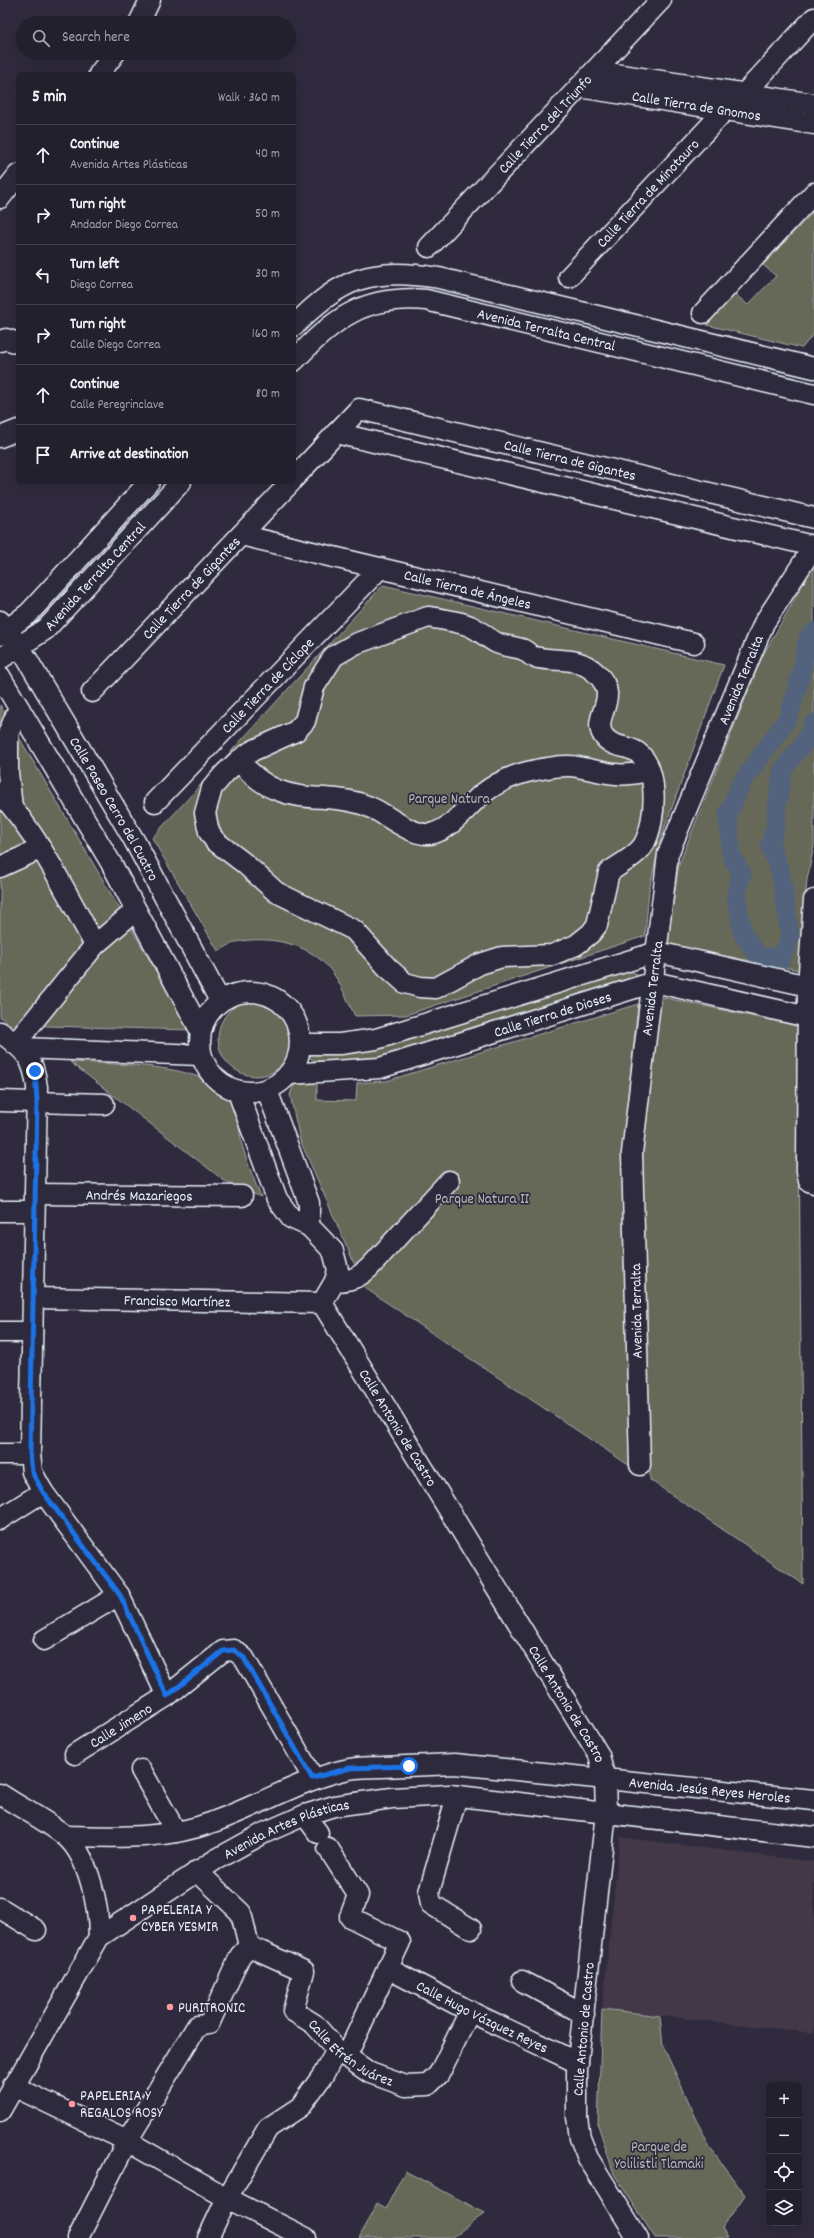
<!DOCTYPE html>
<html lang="en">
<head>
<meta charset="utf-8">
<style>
  :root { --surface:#23202e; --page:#2f2d3a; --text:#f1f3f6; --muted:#a3a3aa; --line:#403e4a }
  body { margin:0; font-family:Dekko,sans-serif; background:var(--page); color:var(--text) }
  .controls { position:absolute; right:12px; bottom:12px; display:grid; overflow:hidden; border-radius:6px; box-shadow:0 4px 16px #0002 }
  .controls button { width:36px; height:36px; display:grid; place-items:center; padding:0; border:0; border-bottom:1px solid var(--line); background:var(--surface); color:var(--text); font:20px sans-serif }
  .stop { position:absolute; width:12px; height:12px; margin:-9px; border:3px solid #1a73e8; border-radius:50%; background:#fff }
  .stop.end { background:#1a73e8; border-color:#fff; box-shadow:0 1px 4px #0008 }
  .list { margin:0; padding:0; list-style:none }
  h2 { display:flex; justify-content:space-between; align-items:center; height:52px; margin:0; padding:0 16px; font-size:17px }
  h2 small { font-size:13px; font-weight:400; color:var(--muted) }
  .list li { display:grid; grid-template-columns:26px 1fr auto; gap:12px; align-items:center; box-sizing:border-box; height:60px; padding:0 16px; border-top:1px solid var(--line) }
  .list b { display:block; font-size:15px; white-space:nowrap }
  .list p { margin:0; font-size:13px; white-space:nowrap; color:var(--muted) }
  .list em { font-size:13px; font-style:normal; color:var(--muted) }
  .icon { flex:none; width:22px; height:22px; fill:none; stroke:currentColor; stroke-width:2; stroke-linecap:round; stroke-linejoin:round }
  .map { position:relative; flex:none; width:814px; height:2238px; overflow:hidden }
  .search { position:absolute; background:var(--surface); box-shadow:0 4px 16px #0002; left:16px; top:16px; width:280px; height:44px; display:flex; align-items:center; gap:10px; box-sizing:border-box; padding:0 14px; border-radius:22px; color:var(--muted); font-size:15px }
  .panel { position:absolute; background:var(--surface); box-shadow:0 4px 16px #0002; left:16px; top:72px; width:280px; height:412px; border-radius:6px }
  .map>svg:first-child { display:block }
</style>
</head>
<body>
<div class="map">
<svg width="814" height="2238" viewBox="0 0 814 2238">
  <rect width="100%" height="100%" fill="#2f2a3d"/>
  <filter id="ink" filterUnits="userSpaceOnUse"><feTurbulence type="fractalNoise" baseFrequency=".025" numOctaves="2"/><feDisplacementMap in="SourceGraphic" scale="8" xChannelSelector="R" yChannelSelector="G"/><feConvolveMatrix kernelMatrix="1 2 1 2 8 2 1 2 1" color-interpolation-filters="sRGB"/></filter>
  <g filter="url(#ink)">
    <polygon fill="#423946" points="620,1837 814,1862 814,2033 602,2009"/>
    <g fill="#666759" stroke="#a7aca8">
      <polygon points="814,211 814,333 802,348 707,325 735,294 748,305 776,276 763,265"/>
      <polygon points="814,564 814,845 807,880 799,970 667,945 679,864 761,659"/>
      <path d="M383 585 724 665 661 838 649 890 645 936 406 1015 355 1016C346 998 338 974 322 961 301 942 268 937 241 941 233 942 225 948 218 951L152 838Z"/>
      <polygon points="0,705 191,1030 11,1025 0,1017"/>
      <polygon points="630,971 637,974 633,980 378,1058 327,1062 313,1060 310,1058 311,1053"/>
      <polygon points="661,997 798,1026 803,1584 650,1480 642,1152"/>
      <circle cx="256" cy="1038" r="38"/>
      <polygon points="638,1004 622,1150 630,1466 365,1288 300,1140 290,1095 293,1086 299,1083 317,1083 317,1100 356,1101 357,1083 386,1081"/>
      <path d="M70 1062C111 1065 207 1061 232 1100 239 1113 239 1131 242 1145 247 1162 254 1180 261 1197L226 1182Z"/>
      <polygon points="602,2009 660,2016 663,2046 710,2148 745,2195 722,2228 728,2238 655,2238 614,2174 598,2125"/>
      <polygon points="405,2171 485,2213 451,2238 359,2238 377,2203 386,2208"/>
    </g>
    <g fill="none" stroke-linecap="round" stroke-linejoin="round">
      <polyline stroke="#52647d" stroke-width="19" points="814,632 808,638 801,675 788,718 741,784 728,815 731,855 742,874 736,895 743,934 758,956 781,959 790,937 781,874 770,845 776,825 776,811 783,769 803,745 814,723"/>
      <defs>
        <g id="minor">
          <polyline points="139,23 150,0"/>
          <polyline points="595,71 814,104"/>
          <polyline points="99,74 115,53"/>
          <path id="s1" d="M579 87 814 124"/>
          <polyline points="744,94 814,18"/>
          <polyline points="0,198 18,175"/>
          <path id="s2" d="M429 247 661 0"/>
          <path id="s3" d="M569 277 725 110"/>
          <polyline points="703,313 814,193"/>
          <path d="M294 326C341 277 373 267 439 278L814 368"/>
          <polyline points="0,341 6,339 18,343"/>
          <path id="s4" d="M294 361C334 318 364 295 426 300L814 394"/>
          <polyline points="336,433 813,546"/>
          <polyline points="0,437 18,430"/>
          <path id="s5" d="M294 478 359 409 814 518"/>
          <path id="s6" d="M241 535 694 643"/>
          <path d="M428 617C442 619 457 621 470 626 479 630 486 637 495 642 504 647 515 646 524 650 528 652 530 656 534 657 558 663 576 654 597 674 622 698 591 716 603 735 611 748 627 745 637 752 660 768 656 822 644 844 637 856 620 864 609 872L597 925 591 933 576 945 552 955 502 957 480 964 436 988 420 987 405 983 387 967 354 930 276 892 244 863 215 841 209 832 205 813 212 788 225 773 238 761 252 751 296 731 305 721 314 687 334 656 355 644Z"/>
          <path id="s7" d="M0 621 20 647 134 840 220 1001"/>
          <polyline points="0,635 29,613 149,482"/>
          <path id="s8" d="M0 659 46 629 181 482"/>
          <polyline points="0,676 111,863 200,1030"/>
          <path id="s9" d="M92 692 291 482"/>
          <path d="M238 761C250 772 261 784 277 790 309 803 341 792 376 810 391 818 416 839 434 833 452 828 467 807 481 795 497 782 515 774 536 770 549 768 564 764 578 767 609 773 616 778 649 771"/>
          <path d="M0 793C40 837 66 893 95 945"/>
          <path id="s10" d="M155 802 380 568"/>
          <polyline points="12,807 8,773 8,734 19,708"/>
          <polyline points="0,867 40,849"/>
          <polyline points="814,900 808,986 807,1171 809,1181 814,1183"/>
          <circle cx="250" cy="1042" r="50"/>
          <path d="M0 1032C24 1050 33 1055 37 1087L30 1454 32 1472 43 1492 119 1595 167 1696"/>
          <polyline points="15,1044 95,945 136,910"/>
          <polyline points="301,1044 340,1044 376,1039 657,952 808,986 814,990"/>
          <polyline points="22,1048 200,1055"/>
          <path id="s11" d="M289 1074 380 1068 654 982 808 1017 814 1020"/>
          <polyline points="267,1090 309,1203 309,1226"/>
          <polyline points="238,1092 277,1199 291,1218 309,1226 333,1251 338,1270 335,1281 322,1303"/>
          <polyline points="0,1101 104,1104"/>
          <path id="s12" d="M35 1194 242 1196"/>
          <polyline points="0,1211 34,1211"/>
          <path d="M335 1281C350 1281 358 1278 369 1268L449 1181"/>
          <path id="s13" d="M33 1298 322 1303"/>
          <path id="s14" d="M322 1303 599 1755 605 1780 606 1813 577 2069V2117L580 2138 588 2158 638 2238"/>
          <polyline points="0,1332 32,1332"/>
          <polyline points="0,1454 30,1454"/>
          <path id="s15" d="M640 1465 632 1153 668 854 764 623 814 546"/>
          <polyline points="0,1519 43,1492"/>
          <polyline points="44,1640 119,1595"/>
          <path id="s16" d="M75 1754 167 1696 223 1651 234 1650 244 1658 313 1778"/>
          <polyline points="141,1770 176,1832"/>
          <path d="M0 1794C21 1808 45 1820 64 1835 89 1854 99 1908 99 1937"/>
          <polyline points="457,1796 429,1892 431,1904 471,1929"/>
          <polyline points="305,1815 318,1833"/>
          <path id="s17" d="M66 1836C115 1837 166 1840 213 1822 259 1806 301 1779 349 1769 360 1767 371 1767 382 1767 407 1766 431 1765 455 1764L814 1800"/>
          <polyline points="328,1848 358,1895 350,1917 400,1942 346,2057"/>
          <polyline points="197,1871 241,1913 249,1946"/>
          <polyline points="0,1908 36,1930"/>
          <path id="s18" d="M249 1946 304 1971 293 2011 314 2024 337 2050 370 2073 406 2086 428 2085 439 2074 470 2011"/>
          <path id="s19" d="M387 1968 479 2016 578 2063"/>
          <polyline points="522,1981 584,2014"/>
          <polyline points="13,2086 127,2141 227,2198 306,2238"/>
          <path id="s20" d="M0 2111 99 1937 215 1860 264 1833 305 1815 334 1806 392 1798 450 1795 814 1837"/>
          <polyline points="78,2238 127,2141 197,2026 209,2024 240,1956 249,1946"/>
          <polyline points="208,2238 227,2198 268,2128 300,2107 323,2075 337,2050"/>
        </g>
      </defs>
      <use href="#minor" stroke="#e8f1f8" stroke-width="23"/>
      <use href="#minor" stroke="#2f2a3d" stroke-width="20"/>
    </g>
  </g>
  <g fill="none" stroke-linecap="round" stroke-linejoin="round" filter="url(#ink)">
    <polyline stroke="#1a73e8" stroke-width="5" points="35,1071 37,1102 30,1454 32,1472 43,1492 120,1595 167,1696 223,1651 234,1650 244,1658 312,1778 350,1768 409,1766"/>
  </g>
  <g fill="#ff9aa2" stroke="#2f2a3d" stroke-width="1.5">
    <circle cx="133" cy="1918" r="4"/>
    <circle cx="170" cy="2007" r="4"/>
    <circle cx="72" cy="2104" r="4"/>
  </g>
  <g text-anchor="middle" stroke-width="3.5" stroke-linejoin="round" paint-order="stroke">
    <g font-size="15" fill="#e8f1f8" stroke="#2f2a3d">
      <text dy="5" stroke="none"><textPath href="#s1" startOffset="119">Calle Tierra de Gnomos</textPath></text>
      <text dy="5" stroke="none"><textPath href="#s2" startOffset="169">Calle Tierra del Triunfo</textPath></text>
      <text dy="5" stroke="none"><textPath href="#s3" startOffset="115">Calle Tierra de Minotauro</textPath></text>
      <text dy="5" stroke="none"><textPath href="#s4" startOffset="276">Avenida Terralta Central</textPath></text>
      <text dy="5" stroke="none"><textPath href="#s5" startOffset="312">Calle Tierra de Gigantes</textPath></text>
      <text dy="5" stroke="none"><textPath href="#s8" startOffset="127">Avenida Terralta Central</textPath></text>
      <text dy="5" stroke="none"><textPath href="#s9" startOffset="144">Calle Tierra de Gigantes</textPath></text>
      <text dy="5" stroke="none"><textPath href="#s6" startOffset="233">Calle Tierra de Ángeles</textPath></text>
      <text dy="5" stroke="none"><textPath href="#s15" startOffset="802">Avenida Terralta</textPath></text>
      <text dy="5" stroke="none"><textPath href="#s10" startOffset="162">Calle Tierra de Cíclope</textPath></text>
      <text dy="5" stroke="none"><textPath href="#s7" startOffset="220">Calle Paseo Cerro del Cuatro</textPath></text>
      <text dy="5" stroke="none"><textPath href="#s15" startOffset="478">Avenida Terralta</textPath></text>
      <text dy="5" stroke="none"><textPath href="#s11" startOffset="272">Calle Tierra de Dioses</textPath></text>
      <text dy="5" stroke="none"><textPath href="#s12" startOffset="104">Andrés Mazariegos</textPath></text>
      <text dy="5" stroke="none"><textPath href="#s13" startOffset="144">Francisco Martínez</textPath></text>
      <text transform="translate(636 1311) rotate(-91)" y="5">Avenida Terralta</text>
      <text dy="5" stroke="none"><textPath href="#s14" startOffset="146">Calle Antonio de Castro</textPath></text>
      <text dy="5" stroke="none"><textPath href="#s14" startOffset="470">Calle Antonio de Castro</textPath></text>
      <text dy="5" stroke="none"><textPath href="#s16" startOffset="54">Calle Jimeno</textPath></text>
      <text dy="5" stroke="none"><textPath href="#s17" startOffset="657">Avenida Jesús Reyes Heroles</textPath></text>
      <text dy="5" stroke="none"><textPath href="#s20" startOffset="418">Avenida Artes Plásticas</textPath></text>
      <text dy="5" stroke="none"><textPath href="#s19" startOffset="107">Calle Hugo Vázquez Reyes</textPath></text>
      <text transform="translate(583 2029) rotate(-85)" y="5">Calle Antonio de Castro</text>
      <text dy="5" stroke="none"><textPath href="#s18" startOffset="174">Calle Efrén Juárez</textPath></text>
    </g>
    <g font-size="15" fill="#b4bab8" stroke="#2f2a3d">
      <text x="449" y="803">Parque Natura</text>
      <text x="482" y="1203">Parque Natura II</text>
      <text x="659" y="2151">Parque de<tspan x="659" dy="17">Yolilistli Tlamaki</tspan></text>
    </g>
    <g font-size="15" fill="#e8f1f8" stroke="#2f2a3d" text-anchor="start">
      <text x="141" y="1914">PAPELERIA Y<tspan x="141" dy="17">CYBER YESMIR</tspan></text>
      <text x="178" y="2012">PURITRONIC</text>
      <text x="80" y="2100">PAPELERIA Y<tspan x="80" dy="17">REGALOS ROSY</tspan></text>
    </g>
  </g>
</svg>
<div class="controls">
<button>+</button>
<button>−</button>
<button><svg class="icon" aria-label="locate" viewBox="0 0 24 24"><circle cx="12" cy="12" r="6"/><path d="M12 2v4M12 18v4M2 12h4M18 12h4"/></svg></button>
<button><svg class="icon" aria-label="layers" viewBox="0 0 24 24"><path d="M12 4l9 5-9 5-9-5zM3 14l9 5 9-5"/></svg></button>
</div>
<div class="stop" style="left:409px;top:1766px"></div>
<div class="stop end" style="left:35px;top:1071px"></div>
<div class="search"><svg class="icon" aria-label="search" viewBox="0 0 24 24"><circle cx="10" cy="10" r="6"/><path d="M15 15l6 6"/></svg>Search here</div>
<section class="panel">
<h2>5 min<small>Walk · 360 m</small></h2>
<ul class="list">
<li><svg class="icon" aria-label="ahead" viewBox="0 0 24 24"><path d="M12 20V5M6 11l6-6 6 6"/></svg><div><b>Continue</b><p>Avenida Artes Plásticas</p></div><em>40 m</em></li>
<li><svg class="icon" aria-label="right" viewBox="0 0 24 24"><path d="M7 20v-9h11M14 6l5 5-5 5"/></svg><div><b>Turn right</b><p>Andador Diego Correa</p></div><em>50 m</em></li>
<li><svg class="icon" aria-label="left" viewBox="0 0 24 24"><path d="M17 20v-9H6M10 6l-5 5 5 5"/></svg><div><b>Turn left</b><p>Diego Correa</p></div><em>30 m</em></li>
<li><svg class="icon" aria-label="right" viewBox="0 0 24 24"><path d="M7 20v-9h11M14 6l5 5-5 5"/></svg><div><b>Turn right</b><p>Calle Diego Correa</p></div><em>160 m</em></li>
<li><svg class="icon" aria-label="ahead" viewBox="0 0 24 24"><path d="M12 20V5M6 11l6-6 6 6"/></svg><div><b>Continue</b><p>Calle Peregrinclave</p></div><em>80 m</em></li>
<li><svg class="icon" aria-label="arrive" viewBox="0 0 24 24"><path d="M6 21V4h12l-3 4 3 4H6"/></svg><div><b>Arrive at destination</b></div></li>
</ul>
</section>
</div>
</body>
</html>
